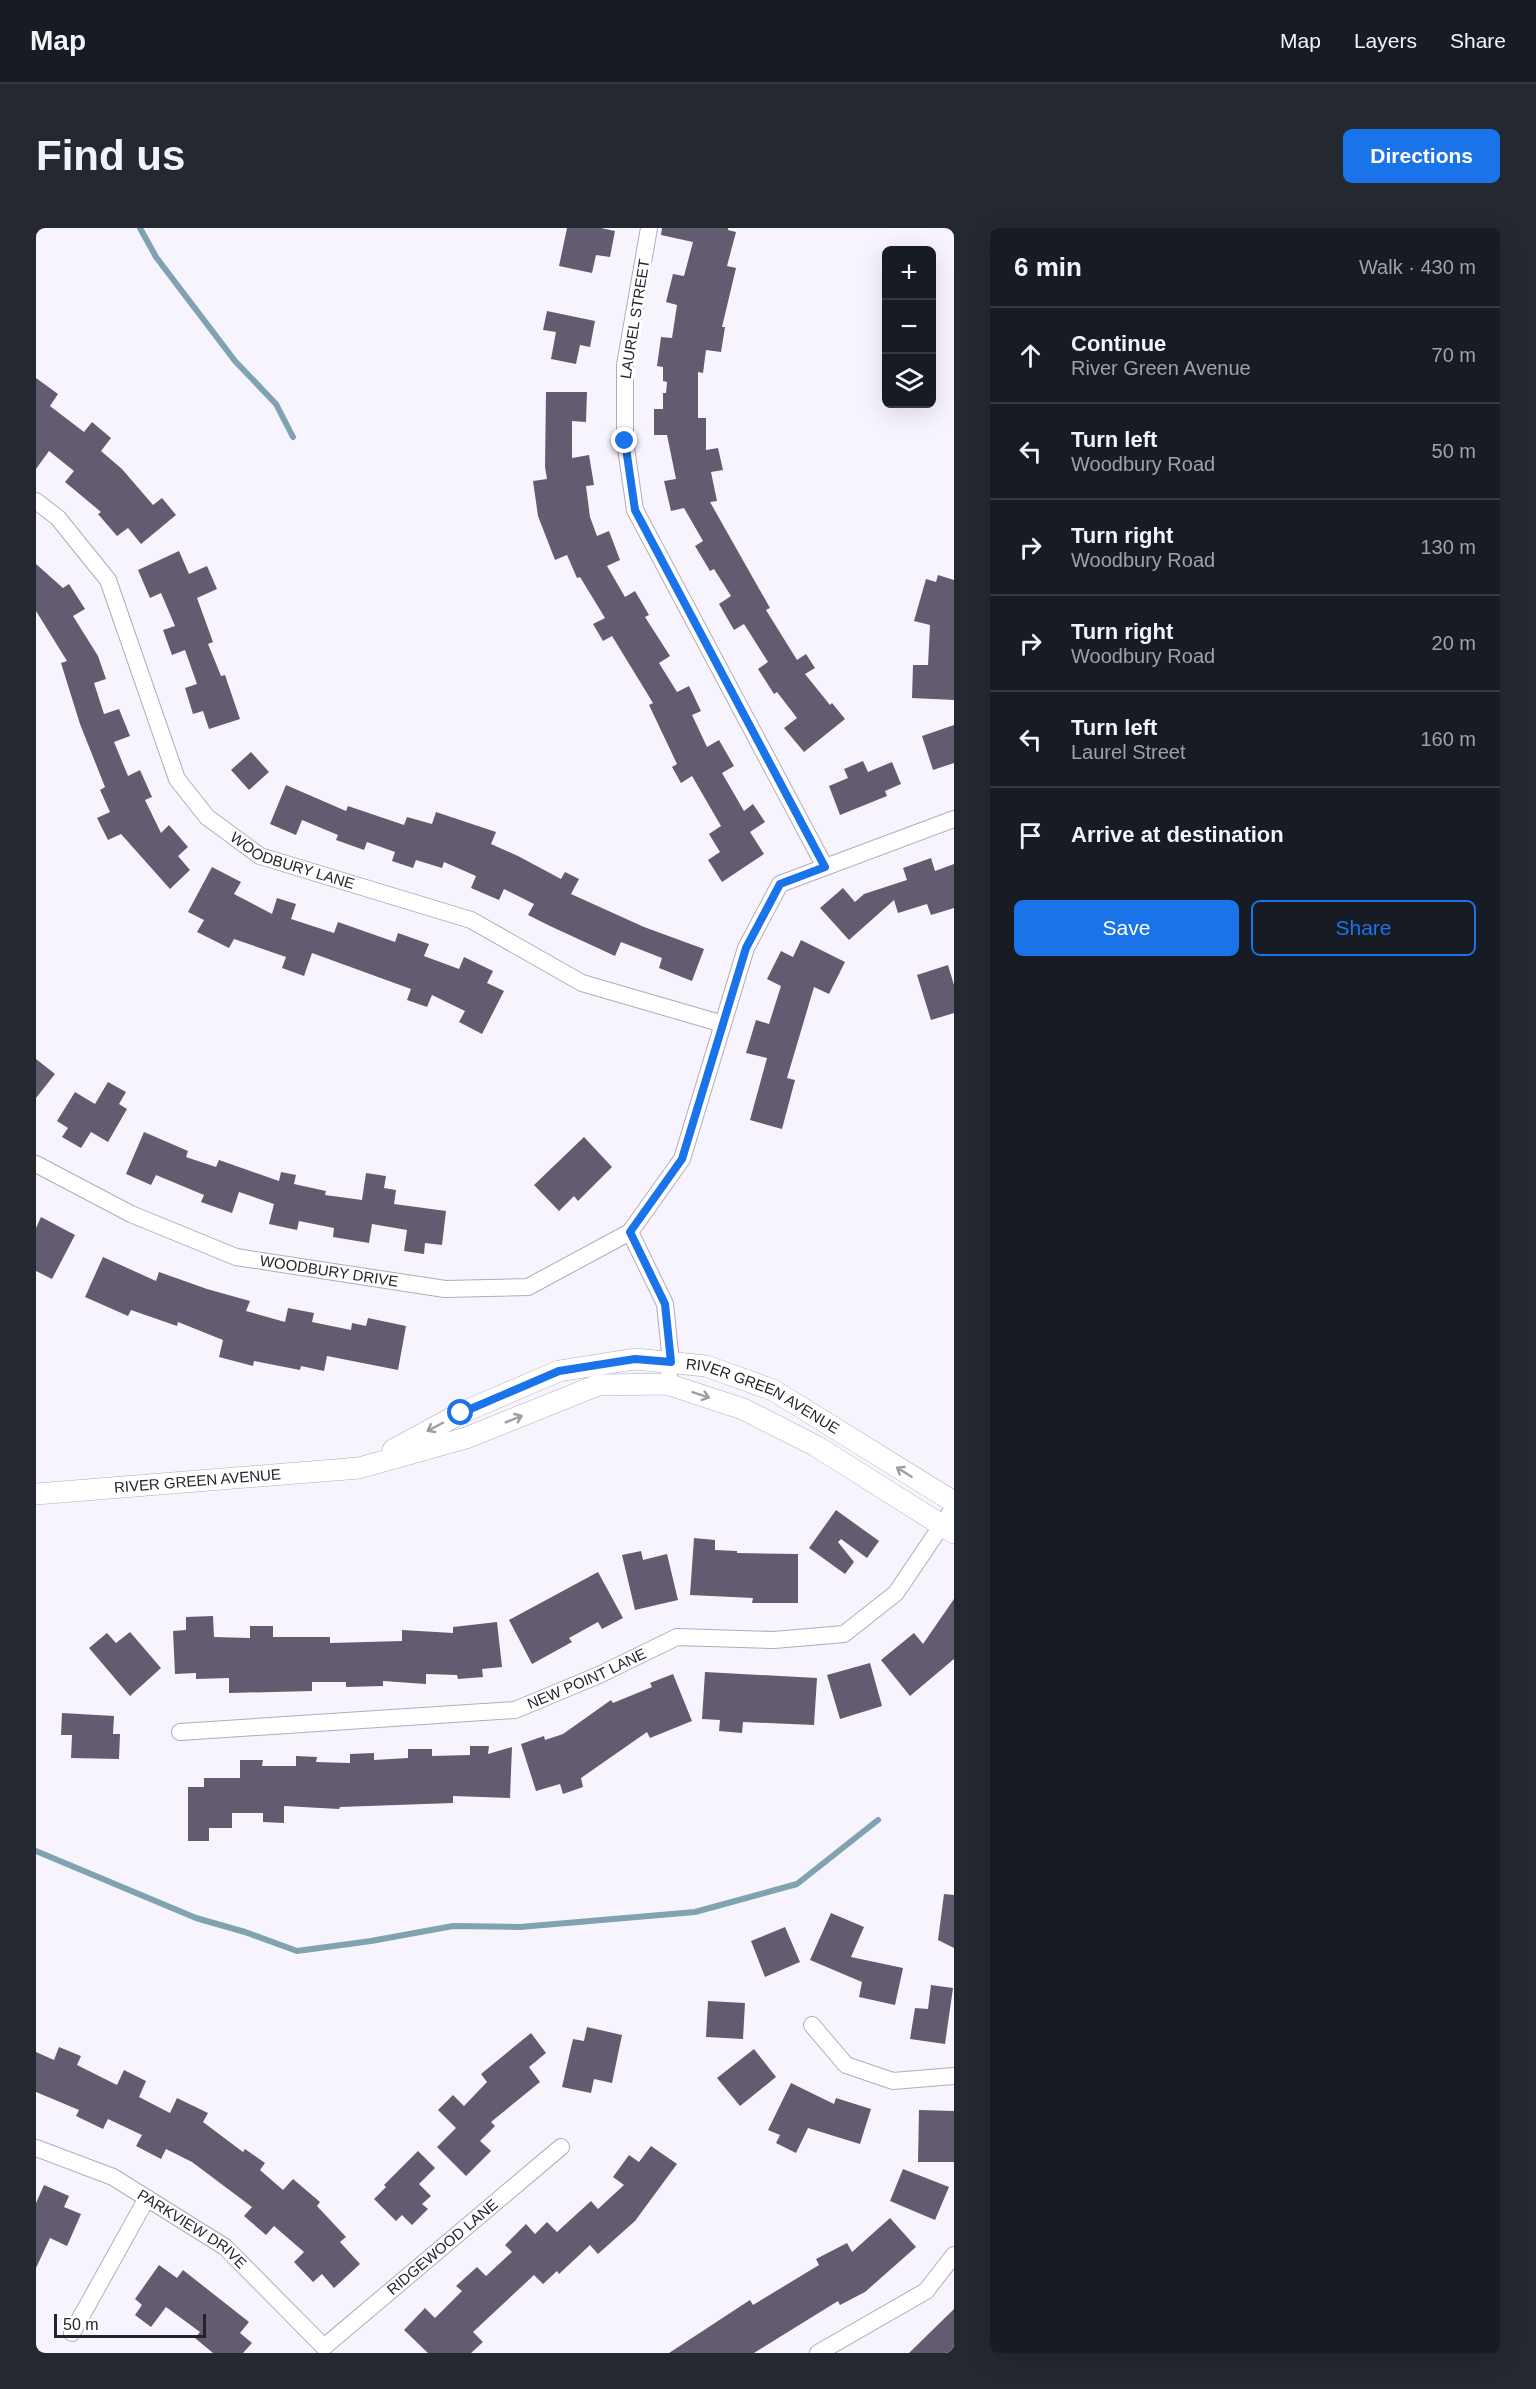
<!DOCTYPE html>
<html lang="en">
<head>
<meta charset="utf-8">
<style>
  :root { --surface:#171b24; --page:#242831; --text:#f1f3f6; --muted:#9ea1a6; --line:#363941; --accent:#1a73e8 }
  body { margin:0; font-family:Helvetica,sans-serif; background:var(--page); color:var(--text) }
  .controls { position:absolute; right:18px; top:18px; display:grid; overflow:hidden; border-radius:9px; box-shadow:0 6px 24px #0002 }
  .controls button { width:54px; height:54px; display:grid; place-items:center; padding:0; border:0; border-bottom:2px solid var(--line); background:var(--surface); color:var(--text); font:30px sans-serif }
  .scale { position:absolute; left:18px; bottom:15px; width:152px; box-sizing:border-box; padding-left:6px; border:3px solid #26232c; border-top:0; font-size:16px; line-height:21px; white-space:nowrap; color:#26232c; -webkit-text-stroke:4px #fff; paint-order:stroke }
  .stop { position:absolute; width:18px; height:18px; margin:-14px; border:4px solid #1a73e8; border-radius:50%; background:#fff }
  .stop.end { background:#1a73e8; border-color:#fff; box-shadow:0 2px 6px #0008 }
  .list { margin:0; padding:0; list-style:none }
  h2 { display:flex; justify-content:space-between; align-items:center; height:78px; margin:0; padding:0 24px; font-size:26px }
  h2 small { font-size:20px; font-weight:400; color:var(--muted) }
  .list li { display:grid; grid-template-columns:39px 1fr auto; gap:18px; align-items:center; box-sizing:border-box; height:96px; padding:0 24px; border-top:2px solid var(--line) }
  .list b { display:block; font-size:22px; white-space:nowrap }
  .list p { margin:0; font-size:20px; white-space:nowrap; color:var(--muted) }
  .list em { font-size:20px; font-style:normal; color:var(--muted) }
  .actions { display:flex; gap:12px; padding:18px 24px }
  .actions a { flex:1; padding:14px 0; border:2px solid var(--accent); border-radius:9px; text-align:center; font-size:21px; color:var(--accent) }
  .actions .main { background:var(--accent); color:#fff }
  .icon { flex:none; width:33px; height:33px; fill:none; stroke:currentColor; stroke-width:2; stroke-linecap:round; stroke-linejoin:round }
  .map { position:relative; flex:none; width:918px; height:2125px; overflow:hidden; border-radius:9px }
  header { display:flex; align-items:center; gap:36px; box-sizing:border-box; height:84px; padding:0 30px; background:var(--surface); border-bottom:2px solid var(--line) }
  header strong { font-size:28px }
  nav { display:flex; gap:33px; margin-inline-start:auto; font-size:21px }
  .intro { display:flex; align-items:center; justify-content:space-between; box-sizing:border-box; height:144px; padding:0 36px }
  h1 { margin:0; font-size:42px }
  .button { padding:15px 27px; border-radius:9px; background:var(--accent); color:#fff; font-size:21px; font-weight:700 }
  main { display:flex; gap:36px; padding:0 36px }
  aside { flex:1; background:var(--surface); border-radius:9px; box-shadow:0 6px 24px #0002 }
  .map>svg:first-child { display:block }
</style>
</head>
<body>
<header>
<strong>Map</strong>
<nav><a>Map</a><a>Layers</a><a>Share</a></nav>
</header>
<div class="intro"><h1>Find us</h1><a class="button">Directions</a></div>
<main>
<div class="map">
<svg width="918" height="2125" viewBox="0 0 918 2125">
  <rect width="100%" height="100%" fill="#f8f4fe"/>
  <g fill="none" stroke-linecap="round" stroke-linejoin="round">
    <g stroke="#7fa3b1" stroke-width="6">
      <polyline points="104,0 120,29 199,133 240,176 257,209"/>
      <polyline points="0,1623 160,1690 209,1704 261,1723 335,1713 417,1698 484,1699 659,1684 761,1656 842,1592"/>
    </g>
  </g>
  <g fill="#635c70">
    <polygon points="531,0 565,0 579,3 574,29 560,27 556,45 523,38"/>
    <polygon points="626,0 692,0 692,2 700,4 691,38 700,40 686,99 689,99 685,124 670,122 667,145 662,144 662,190 670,190 670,222 682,220 687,242 675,244 681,273 674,274 734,380 730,382 761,432 770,426 779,440 769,446 794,477 796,475 809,491 768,524 748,500 761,490 741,464 738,466 722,441 732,434 708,396 698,402 683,376 695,368 678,341 674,343 659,318 667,313 648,280 635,283 628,253 640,251 631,207 618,207 618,181 627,181 627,165 630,165 631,154 627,153 627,139 621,138 625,109 636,110 641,77 630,74 637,46 648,48 657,14 625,7"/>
    <polygon points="511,83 559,93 554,119 544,117 540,136 515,131 520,104 507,102"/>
    <polygon points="0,150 22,166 14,178 48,204 56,194 75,210 65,223 86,241 117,277 126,270 140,287 105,316 92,300 81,308 62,286 65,284 29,254 38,243 13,223 0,241"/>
    <polygon points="510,164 551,164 550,194 536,193 536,230 553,227 558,257 550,258 554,289 561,308 573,303 584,332 571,338 589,369 599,363 613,387 609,389 634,428 623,435 641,464 653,458 665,483 656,487 671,519 683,512 698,538 686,545 708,583 717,576 729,594 714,604 728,626 686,654 672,632 684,624 673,606 685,598 656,548 645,555 636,539 641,536 613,477 617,475 576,408 567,413 557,396 569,390 544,349 541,350 531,327 519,332 502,288 497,253 511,251 509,239"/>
    <polygon points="143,323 153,346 171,338 181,361 161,370 177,414 172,416 185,448 189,447 204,491 173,501 167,483 157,486 149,460 161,456 149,422 136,427 127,402 139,398 125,365 114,370 102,342"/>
    <polygon points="0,336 27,360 33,356 49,381 37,388 62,428 70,451 58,455 68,486 83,481 94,508 78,514 92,548 104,542 116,569 109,572 125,605 133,597 152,619 142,628 154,642 134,661 85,606 72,612 61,590 74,584 64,562 69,559 44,496 25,435 31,433 0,383"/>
    <polygon points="902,347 918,352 918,472 876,470 877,437 892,437 894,397 878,393 890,351 900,354"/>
    <polygon points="918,497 918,535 897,542 886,508"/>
    <polygon points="215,524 233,544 213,562 195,542"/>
    <polygon points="827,533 832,544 856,534 865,556 849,563 851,568 804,587 793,558 812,550 808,541"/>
    <polygon points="250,557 310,583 312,578 368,597 371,589 396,596 400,584 460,604 455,616 482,628 525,651 529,644 543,651 535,666 608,699 668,721 656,753 623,740 626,730 585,714 579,728 514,698 492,687 498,676 468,661 463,672 435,660 440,648 408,634 406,640 380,632 377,640 356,633 359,624 331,614 328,622 300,612 302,607 266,592 260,607 234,596"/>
    <polygon points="895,630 899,643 918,636 918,680 895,687 891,676 862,685 858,672 813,712 784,680 807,660 819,674 828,666 871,652 867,640"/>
    <polygon points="176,639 205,654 198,666 236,686 241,670 260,676 255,691 298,705 302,694 359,714 362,705 393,716 388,728 423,741 428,729 457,743 451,755 468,763 446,806 423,794 429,783 396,767 391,779 371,772 375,761 276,725 268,748 246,740 250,729 198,711 193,720 161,704 168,692 152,684"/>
    <polygon points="765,712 809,734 793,766 778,759 751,850 759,852 746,901 714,892 731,830 710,825 720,792 733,796 745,758 731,751 745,723 757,729"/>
    <polygon points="912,737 918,757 918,785 895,792 881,747"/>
    <polygon points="0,831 19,846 0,870"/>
    <polygon points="72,854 90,864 83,876 91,881 72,914 55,904 45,920 26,909 32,900 21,893 39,864 59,876"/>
    <polygon points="108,904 152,923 150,929 180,939 183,932 243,953 245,944 260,947 258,956 290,963 289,967 326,972 330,945 350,948 348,960 360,962 358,976 410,983 406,1017 389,1015 388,1026 368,1023 371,1002 336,996 333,1015 297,1009 298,1000 263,993 261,1002 233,996 238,976 203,964 196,985 165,974 168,967 120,947 115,957 90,946"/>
    <polygon points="548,909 576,939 542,973 538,968 523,983 498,957"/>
    <polygon points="5,989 39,1007 16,1051 0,1043 0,1000"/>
    <polygon points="67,1029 120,1053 123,1044 171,1061 214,1073 210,1083 249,1094 252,1080 278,1085 276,1094 315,1102 316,1095 330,1098 332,1090 370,1098 362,1142 291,1128 288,1143 265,1138 264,1142 218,1133 217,1138 183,1129 187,1112 142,1094 141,1098 95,1082 92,1088 49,1069"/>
    <polygon points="800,1282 843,1313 831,1330 805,1311 802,1314 818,1334 809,1346 773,1320"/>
    <polygon points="658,1310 679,1312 679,1322 701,1323 701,1325 762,1326 762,1375 716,1375 717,1370 654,1367"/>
    <polygon points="605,1323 607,1332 631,1326 642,1372 599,1382 586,1327"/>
    <polygon points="562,1344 587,1390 566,1401 562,1394 533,1410 536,1414 496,1436 473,1392"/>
    <polygon points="918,1371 918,1431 874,1468 845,1432 878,1405 887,1416"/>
    <polygon points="177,1388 178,1409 214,1410 214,1398 237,1398 237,1409 294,1409 294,1415 366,1413 366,1402 417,1405 417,1399 461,1394 466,1439 446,1441 447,1449 422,1451 421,1447 390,1446 390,1456 347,1453 347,1458 310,1459 310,1454 276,1454 276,1463 193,1465 193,1450 160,1451 160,1445 139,1446 137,1403 150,1402 150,1389"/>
    <polygon points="94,1404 125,1440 94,1468 53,1420 71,1405 80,1415"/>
    <polygon points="834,1435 846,1478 804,1491 791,1447"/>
    <polygon points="669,1444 781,1450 778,1497 707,1494 706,1505 683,1503 684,1492 666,1491"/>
    <polygon points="637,1446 656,1493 614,1510 611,1504 545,1550 547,1559 527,1566 524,1556 500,1563 485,1516 508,1508 509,1512 527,1506 575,1472 577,1475 616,1459 614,1455"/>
    <polygon points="26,1485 78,1488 77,1506 84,1506 83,1531 35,1530 36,1507 25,1507"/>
    <polygon points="434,1518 453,1518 452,1526 476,1519 474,1570 417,1568 417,1575 304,1579 303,1581 248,1578 248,1595 227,1594 227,1585 196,1585 196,1600 173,1600 173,1613 152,1613 152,1559 168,1559 168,1550 204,1550 204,1532 227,1532 226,1538 260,1538 260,1528 281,1529 280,1534 314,1535 314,1526 338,1525 338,1532 372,1530 372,1521 396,1521 396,1528 434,1527"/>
    <polygon points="908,1666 918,1667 918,1720 902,1712"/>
    <polygon points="795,1685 828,1699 815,1729 867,1740 859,1777 823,1769 826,1754 774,1732"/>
    <polygon points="749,1699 764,1734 729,1749 715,1713"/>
    <polygon points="895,1757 917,1760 909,1816 874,1811 879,1780 892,1781"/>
    <polygon points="672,1773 709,1775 707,1811 670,1809"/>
    <polygon points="551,1799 586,1807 576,1855 558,1851 555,1865 526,1859 537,1811 548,1813"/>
    <polygon points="495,1805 510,1825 493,1839 504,1854 455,1894 459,1898 444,1913 455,1923 430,1948 401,1919 420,1900 402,1882 417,1867 428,1878 451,1854 445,1846"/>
    <polygon points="23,1819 45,1828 41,1837 81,1857 88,1842 110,1853 103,1869 134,1885 141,1870 172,1885 167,1894 207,1924 209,1921 229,1935 224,1942 247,1962 257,1951 284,1974 281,1978 310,2009 304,2014 324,2036 298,2060 286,2046 277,2054 258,2034 268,2024 238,1998 230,2007 208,1988 216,1979 156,1934 130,1921 125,1931 100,1918 106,1907 72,1891 67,1901 40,1888 43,1882 0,1864 0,1824 18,1832"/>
    <polygon points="718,1821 740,1849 704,1878 681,1850"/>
    <polygon points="755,1855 798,1876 800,1870 835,1881 824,1916 772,1900 760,1925 740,1915 744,1907 732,1902"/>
    <polygon points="883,1882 918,1883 918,1934 882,1934"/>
    <polygon points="615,1918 641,1936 599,1993 562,2026 554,2017 523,2046 521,2043 507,2056 498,2047 437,2104 447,2114 435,2125 392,2125 368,2102 389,2080 399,2090 426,2063 420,2058 441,2039 450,2048 476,2024 469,2017 490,1996 499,2006 511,1994 521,2004 555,1973 562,1981 588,1957 577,1949 593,1927 603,1934"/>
    <polygon points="382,1923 399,1940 383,1956 395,1968 386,1976 392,1981 376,1997 366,1987 360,1993 338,1971 350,1959 348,1957"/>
    <polygon points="867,1941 913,1959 899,1992 854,1973"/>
    <polygon points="8,1957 33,1968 28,1979 45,1986 31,2018 14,2010 0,2040 0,1975"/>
    <polygon points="854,1990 880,2019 829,2064 804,2077 802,2073 718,2125 633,2125 714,2072 717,2077 783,2037 780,2031 811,2015 816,2024"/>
    <polygon points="123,2037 141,2050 147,2042 213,2094 204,2105 216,2115 207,2125 177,2125 159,2110 164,2104 130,2079 115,2099 99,2087 106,2077 99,2071"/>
    <polygon points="918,2081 918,2125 873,2125"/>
  </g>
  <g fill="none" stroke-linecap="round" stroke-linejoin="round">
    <defs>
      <g id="minor">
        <polyline points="613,0 589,137 589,213 599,282 789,639"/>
        <path id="s1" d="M0 273 22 290 72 352 141 551 171 589 224 628 435 692 546 755 687 796"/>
        <path id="s2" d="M0 936 95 986 200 1029 409 1061 492 1059 594 1004"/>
        <polyline points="633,1146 635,1134 629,1076 594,1004 646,931 710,720 744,656 918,591"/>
        <path id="s3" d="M144 1504 479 1482 563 1447 641 1409 738 1412 808 1406 860 1365 918 1279"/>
        <polyline points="776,1797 810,1837 857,1853 918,1848"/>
        <path id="s4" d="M0 1920 77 1949 189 2019 288 2119 525 1919"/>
        <polyline points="36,2105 111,1970"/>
        <polyline points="782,2125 890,2063 918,2027"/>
      </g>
      <g id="tertiary">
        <path id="s5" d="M357 1222 425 1185 523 1143 599 1131 670 1138 737 1162 918 1274"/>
        <path id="s6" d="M0 1266 323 1240 430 1210 562 1157 631 1156 707 1181 780 1218 918 1305"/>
      </g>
    </defs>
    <use href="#minor" stroke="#b1aac0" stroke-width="18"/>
    <use href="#tertiary" stroke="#b1aac0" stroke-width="22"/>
    <use href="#minor" stroke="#fff" stroke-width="16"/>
    <use href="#tertiary" stroke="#fff" stroke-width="21"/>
  </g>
  <defs><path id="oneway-shaft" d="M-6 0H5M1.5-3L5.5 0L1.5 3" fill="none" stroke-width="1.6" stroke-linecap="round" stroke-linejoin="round" transform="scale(1.5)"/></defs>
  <g stroke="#9d9ca0">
    <use href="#oneway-shaft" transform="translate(665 1167) rotate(18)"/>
    <use href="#oneway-shaft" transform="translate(478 1191) rotate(-22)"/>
    <use href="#oneway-shaft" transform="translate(399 1199) rotate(152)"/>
    <use href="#oneway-shaft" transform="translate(868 1244) rotate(-148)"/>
  </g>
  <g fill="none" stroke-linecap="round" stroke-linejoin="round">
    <polyline stroke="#1a73e8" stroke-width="8" points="425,1185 523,1143 599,1131 635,1134 629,1076 594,1004 646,931 710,720 744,656 789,639 599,282 589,213"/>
  </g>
  <g text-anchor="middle" stroke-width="6" stroke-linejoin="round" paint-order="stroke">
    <g font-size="15" fill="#26232c" stroke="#fff">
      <text transform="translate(599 91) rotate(-81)" y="5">LAUREL STREET</text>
      <text dy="5" stroke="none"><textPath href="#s1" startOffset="464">WOODBURY LANE</textPath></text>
      <text dy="5" stroke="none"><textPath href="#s2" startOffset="315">WOODBURY DRIVE</textPath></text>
      <text dy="5" stroke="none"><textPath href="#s5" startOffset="396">RIVER GREEN AVENUE</textPath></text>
      <text dy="5" stroke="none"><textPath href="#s6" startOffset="162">RIVER GREEN AVENUE</textPath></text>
      <text dy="5" stroke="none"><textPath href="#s3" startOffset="414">NEW POINT LANE</textPath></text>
      <text dy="5" stroke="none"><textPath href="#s4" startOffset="177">PARKVIEW DRIVE</textPath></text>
      <text dy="5" stroke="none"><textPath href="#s4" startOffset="510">RIDGEWOOD LANE</textPath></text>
    </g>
  </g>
</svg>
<div class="controls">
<button>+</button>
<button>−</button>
<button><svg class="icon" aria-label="layers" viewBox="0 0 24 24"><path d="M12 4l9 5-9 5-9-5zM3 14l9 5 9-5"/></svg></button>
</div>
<div class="scale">50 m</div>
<div class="stop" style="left:425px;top:1185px"></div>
<div class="stop end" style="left:589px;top:213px"></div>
</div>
<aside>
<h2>6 min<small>Walk · 430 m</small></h2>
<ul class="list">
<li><svg class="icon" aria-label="ahead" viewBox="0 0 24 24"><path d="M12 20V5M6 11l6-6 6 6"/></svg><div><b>Continue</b><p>River Green Avenue</p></div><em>70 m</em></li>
<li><svg class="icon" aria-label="left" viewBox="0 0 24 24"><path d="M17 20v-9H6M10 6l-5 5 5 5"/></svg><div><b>Turn left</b><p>Woodbury Road</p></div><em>50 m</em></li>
<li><svg class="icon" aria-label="right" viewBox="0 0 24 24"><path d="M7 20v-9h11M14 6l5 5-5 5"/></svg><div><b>Turn right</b><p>Woodbury Road</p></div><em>130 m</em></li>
<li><svg class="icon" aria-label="right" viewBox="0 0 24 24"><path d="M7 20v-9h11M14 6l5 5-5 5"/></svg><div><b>Turn right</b><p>Woodbury Road</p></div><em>20 m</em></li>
<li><svg class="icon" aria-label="left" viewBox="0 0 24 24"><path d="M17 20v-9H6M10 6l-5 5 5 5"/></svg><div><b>Turn left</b><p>Laurel Street</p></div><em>160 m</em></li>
<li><svg class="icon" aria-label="arrive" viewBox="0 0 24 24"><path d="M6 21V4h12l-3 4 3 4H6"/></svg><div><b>Arrive at destination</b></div></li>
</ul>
<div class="actions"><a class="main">Save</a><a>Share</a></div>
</aside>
</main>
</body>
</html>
